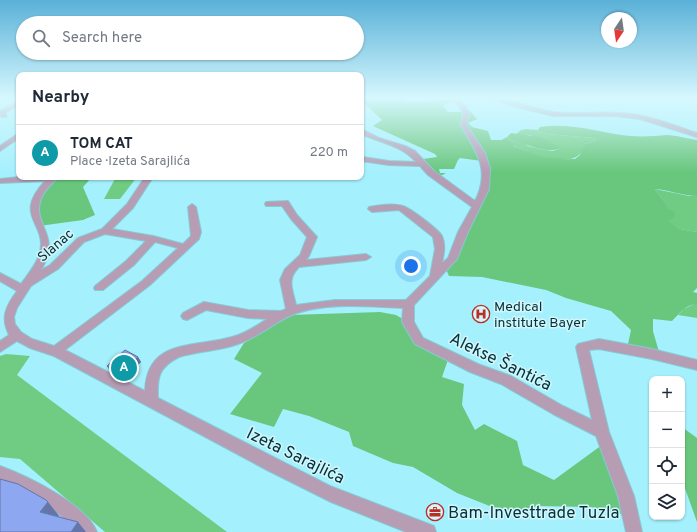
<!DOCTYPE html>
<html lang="en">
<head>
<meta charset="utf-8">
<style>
  :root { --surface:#fff; --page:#f2f2f3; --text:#1f2937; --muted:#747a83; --line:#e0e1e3; --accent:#db2777 }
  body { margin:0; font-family:Overpass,sans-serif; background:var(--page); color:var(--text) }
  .controls { position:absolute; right:12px; bottom:12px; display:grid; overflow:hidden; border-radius:8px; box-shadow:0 1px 3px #0004 }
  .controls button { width:36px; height:36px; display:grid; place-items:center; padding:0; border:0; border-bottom:1px solid var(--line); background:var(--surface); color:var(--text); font:20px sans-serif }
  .compass { position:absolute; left:601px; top:12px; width:36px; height:36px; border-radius:50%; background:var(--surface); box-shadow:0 1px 3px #0004; rotate:193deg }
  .you { position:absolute; left:411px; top:266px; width:14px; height:14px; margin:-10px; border:3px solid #fff; border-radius:50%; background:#1a73e8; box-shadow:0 0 0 6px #1a73e833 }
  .badge { display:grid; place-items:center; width:26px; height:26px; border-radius:50%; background:var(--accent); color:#fff; font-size:13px; font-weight:700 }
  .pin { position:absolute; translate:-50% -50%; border:2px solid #fff; box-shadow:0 1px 4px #0006 }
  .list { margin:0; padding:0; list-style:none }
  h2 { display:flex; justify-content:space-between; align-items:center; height:52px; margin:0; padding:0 16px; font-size:17px }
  h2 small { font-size:13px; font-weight:400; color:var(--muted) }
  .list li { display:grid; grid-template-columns:26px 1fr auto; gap:12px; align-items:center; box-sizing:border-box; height:56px; padding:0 16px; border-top:1px solid var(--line) }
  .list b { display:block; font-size:15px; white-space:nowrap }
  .list p { margin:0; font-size:13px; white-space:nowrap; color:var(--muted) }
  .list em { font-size:13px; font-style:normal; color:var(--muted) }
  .icon { flex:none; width:22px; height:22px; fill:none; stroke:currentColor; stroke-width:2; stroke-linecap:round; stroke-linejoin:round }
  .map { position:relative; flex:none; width:697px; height:532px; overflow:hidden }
  .search { position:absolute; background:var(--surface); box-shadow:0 1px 3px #0004; left:16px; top:16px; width:348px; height:44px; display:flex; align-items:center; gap:10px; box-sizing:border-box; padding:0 14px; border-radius:22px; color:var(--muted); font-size:15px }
  .panel { position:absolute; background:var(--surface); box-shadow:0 1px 3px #0004; left:16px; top:72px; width:348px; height:108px; border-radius:8px }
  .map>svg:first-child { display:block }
</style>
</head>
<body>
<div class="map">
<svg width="697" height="532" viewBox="0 0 697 532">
  <rect width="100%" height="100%" fill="#a5f0fd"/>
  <g fill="#70cc82">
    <path d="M526 129 538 130 540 132 547 134 595 138 596 141 585 144C579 174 531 153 513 146V142L509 140H501L507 137 523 142 528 146 540 149 553 151 560 148 530 135 522 136 516 134 521 130Z"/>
    <polygon points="116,177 137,177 120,199 104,199"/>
    <polygon points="655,189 689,196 697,196 697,232 680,229 666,220 665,202 655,190"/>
    <polygon points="694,304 697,304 697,318 678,315 684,309"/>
    <polygon points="6,354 30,356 17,375 227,532 105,532 20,459 0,457 0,356"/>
  </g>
  <g fill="#69c77d">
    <path d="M361 98H401L406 102 456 99 443 106 448 112H459L469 110 477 119 468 123 472 127 488 131 491 140H509L513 142V146C537 155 549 160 575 159L580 155 585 144 596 141 595 138 547 134 540 132 538 130 540 127C570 122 601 133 631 136 642 137 655 136 667 135 676 135 688 139 697 140V196C683 196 670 190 655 189V190L665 202 667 208 675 212V216L672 220H667L680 229 697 232V288L693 292 697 293V304C686 304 679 314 672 321L653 319V331L659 352 628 344 631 330 611 311 566 298 546 290 482 277 449 276 445 267 483 194 482 161 460 158 458 160 454 169H439L440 173H446L437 178 423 159 437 157 435 154 373 126 382 120 361 100Z"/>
    <path d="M511 133 541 137 560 148C547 155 520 142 507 137Z"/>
    <polygon points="54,177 92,177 83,187 95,215 83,220 39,226 35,200"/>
    <polygon points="380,312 396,315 408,322 419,341 449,357 442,377 464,384 462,405 475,430 484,424 517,441 523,465 554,480 606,442 630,516 591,507 537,506 530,509 528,514 492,507 457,493 413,467 393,463 353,446 349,432 309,416 283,409 274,427 230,414 262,373 234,359 244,343 290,315"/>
    <polygon points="682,427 697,438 697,522 682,480"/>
  </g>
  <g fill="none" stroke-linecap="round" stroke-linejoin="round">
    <defs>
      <g id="minor">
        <path d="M452 98H458C466 108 473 111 466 124L485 153 490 168 489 189 468 232 457 259 414 305V322L423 338 478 364 511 376 563 406 592 420 576 347 578 344 599 339 652 349 697 360V370L652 359 599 349 589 350 609 432 634 496 642 532H626L618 496 596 436 553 414 501 384 470 372 415 344 402 322 403 308C369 307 330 302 297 313 276 320 260 337 238 344 219 351 198 351 179 357 159 367 157 377 158 398L330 486 434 526 436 532H406L331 502 267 470 54 356 30 348 17 341 0 352V341L9 335C0 317 6 306 17 291L0 281V273L21 284C28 274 37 264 40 252 47 222 12 217 45 181L0 183V179L19 177H58C52 184 44 190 41 199 31 225 63 235 41 270L50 265 78 238 102 229 127 204 145 177H153L133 208 112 229 153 236 183 244 191 236 188 207 192 204 196 207 201 232 199 239 150 285 65 350 145 391C147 338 194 348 232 337 245 334 256 326 267 319L248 318 206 310 187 320 183 319 181 316 183 313 204 302 248 310 281 311 286 309 280 280 285 269 300 255 307 237 291 219 282 206H266L265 204 266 202 288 201 297 215 317 237 309 256 306 260 366 254 371 257 366 260 299 267C286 280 293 290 296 305L335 300H406L430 276 435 249 433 237 399 210 372 212 368 209 369 207C379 205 393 203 403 206 410 208 438 229 442 236 446 245 444 254 442 263L448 258 458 232 472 207 428 175 420 166 389 165 361 161V157H363L389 161 416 162C401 145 381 143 361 134V129L379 138 405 146 415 151 434 171 475 201C491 170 476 151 460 124 467 111 460 108 452 98ZM105 234 146 241 126 261 95 286 94 288 95 290H103L134 265 155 242 178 248 142 281 54 346 32 339 21 332 15 324 14 317 17 308 31 286 58 269 84 242Z"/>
        <path d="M490 98C508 97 533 109 553 112 576 115 600 111 623 113 649 115 673 125 697 133V137L640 119 615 116H553L516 107Z"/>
        <polygon points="19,101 19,105 5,113 7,116 6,117 2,117 0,115 0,111"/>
        <polygon points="19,133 19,138 0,151 0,146"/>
        <path d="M0 466C27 476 86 504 97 532H77L59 514 0 480Z"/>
      </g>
    </defs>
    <use href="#minor" stroke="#85cad5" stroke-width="2"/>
    <use href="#minor" fill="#b69db4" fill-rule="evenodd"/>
  </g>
  <polygon fill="#7a90cf" points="138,357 141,362 124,379 110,371 107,366"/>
  <g fill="#6375a9">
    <polygon points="138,357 141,362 124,379 121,373"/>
    <polygon points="48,502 60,517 40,512"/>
    <polygon points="78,522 86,532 71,532"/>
  </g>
  <g fill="#8ea7f1" stroke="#6375a9">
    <polygon points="125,350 138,357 121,373 107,366"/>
    <polygon points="0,479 18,484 46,500 48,502 40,512 78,522 71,532 0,532"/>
  </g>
  <linearGradient id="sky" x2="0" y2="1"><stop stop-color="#5ab1d8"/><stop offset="0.57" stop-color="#d6f8fe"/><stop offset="1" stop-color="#d6f8fe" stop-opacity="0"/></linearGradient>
  <rect width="697" height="172" fill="url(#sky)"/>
  <defs>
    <symbol id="hospital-ring" viewBox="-11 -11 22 22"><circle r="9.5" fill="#d3f6fc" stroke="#bc2e24" stroke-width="1.5"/><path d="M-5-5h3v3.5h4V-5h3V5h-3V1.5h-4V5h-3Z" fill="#bc2e24"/></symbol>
    <symbol id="office-ring" viewBox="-11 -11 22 22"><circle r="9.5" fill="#d3f6fc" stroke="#bc2e24" stroke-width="1.5"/><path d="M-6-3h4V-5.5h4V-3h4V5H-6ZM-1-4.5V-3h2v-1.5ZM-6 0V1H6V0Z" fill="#bc2e24"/></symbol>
  </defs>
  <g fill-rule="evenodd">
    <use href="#hospital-ring" x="471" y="304" width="20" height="20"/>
    <use href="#office-ring" x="425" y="502" width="20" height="20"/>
  </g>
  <g text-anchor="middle" stroke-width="3" stroke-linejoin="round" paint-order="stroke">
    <g font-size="14" fill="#033137" stroke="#d3f6fc">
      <text transform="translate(55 245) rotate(-41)" y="5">Slanac</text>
    </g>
    <g font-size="14" fill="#033137" stroke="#d3f6fc" text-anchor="start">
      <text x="494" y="311">Medical<tspan x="494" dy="16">institute Bayer</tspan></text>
    </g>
    <g font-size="17" fill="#033137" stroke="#d3f6fc">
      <text transform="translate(501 361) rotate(26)" y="6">Alekse Šantića</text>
      <text transform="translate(296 455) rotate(26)" y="6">Izeta Sarajlića</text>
    </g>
    <g font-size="17" fill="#033137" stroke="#d3f6fc" text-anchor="start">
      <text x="448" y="518">Bam-Investtrade Tuzla</text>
    </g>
  </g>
</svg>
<div class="controls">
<button>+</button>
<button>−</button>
<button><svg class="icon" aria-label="locate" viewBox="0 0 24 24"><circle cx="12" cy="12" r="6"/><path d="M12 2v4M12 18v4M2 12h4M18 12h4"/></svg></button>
<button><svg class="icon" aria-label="layers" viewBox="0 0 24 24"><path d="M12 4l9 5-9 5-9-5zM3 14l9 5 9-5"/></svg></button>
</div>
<svg class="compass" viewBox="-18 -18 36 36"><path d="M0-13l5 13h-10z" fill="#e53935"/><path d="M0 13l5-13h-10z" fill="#747a83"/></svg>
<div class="you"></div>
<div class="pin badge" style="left:124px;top:368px;background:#0f9aa8">A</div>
<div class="search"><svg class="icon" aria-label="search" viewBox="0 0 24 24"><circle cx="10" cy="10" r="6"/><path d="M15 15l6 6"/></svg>Search here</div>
<section class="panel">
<h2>Nearby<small></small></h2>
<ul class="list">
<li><span class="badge" style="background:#0f9aa8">A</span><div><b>TOM CAT</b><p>Place · Izeta Sarajlića</p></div><em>220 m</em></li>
</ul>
</section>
</div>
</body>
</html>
